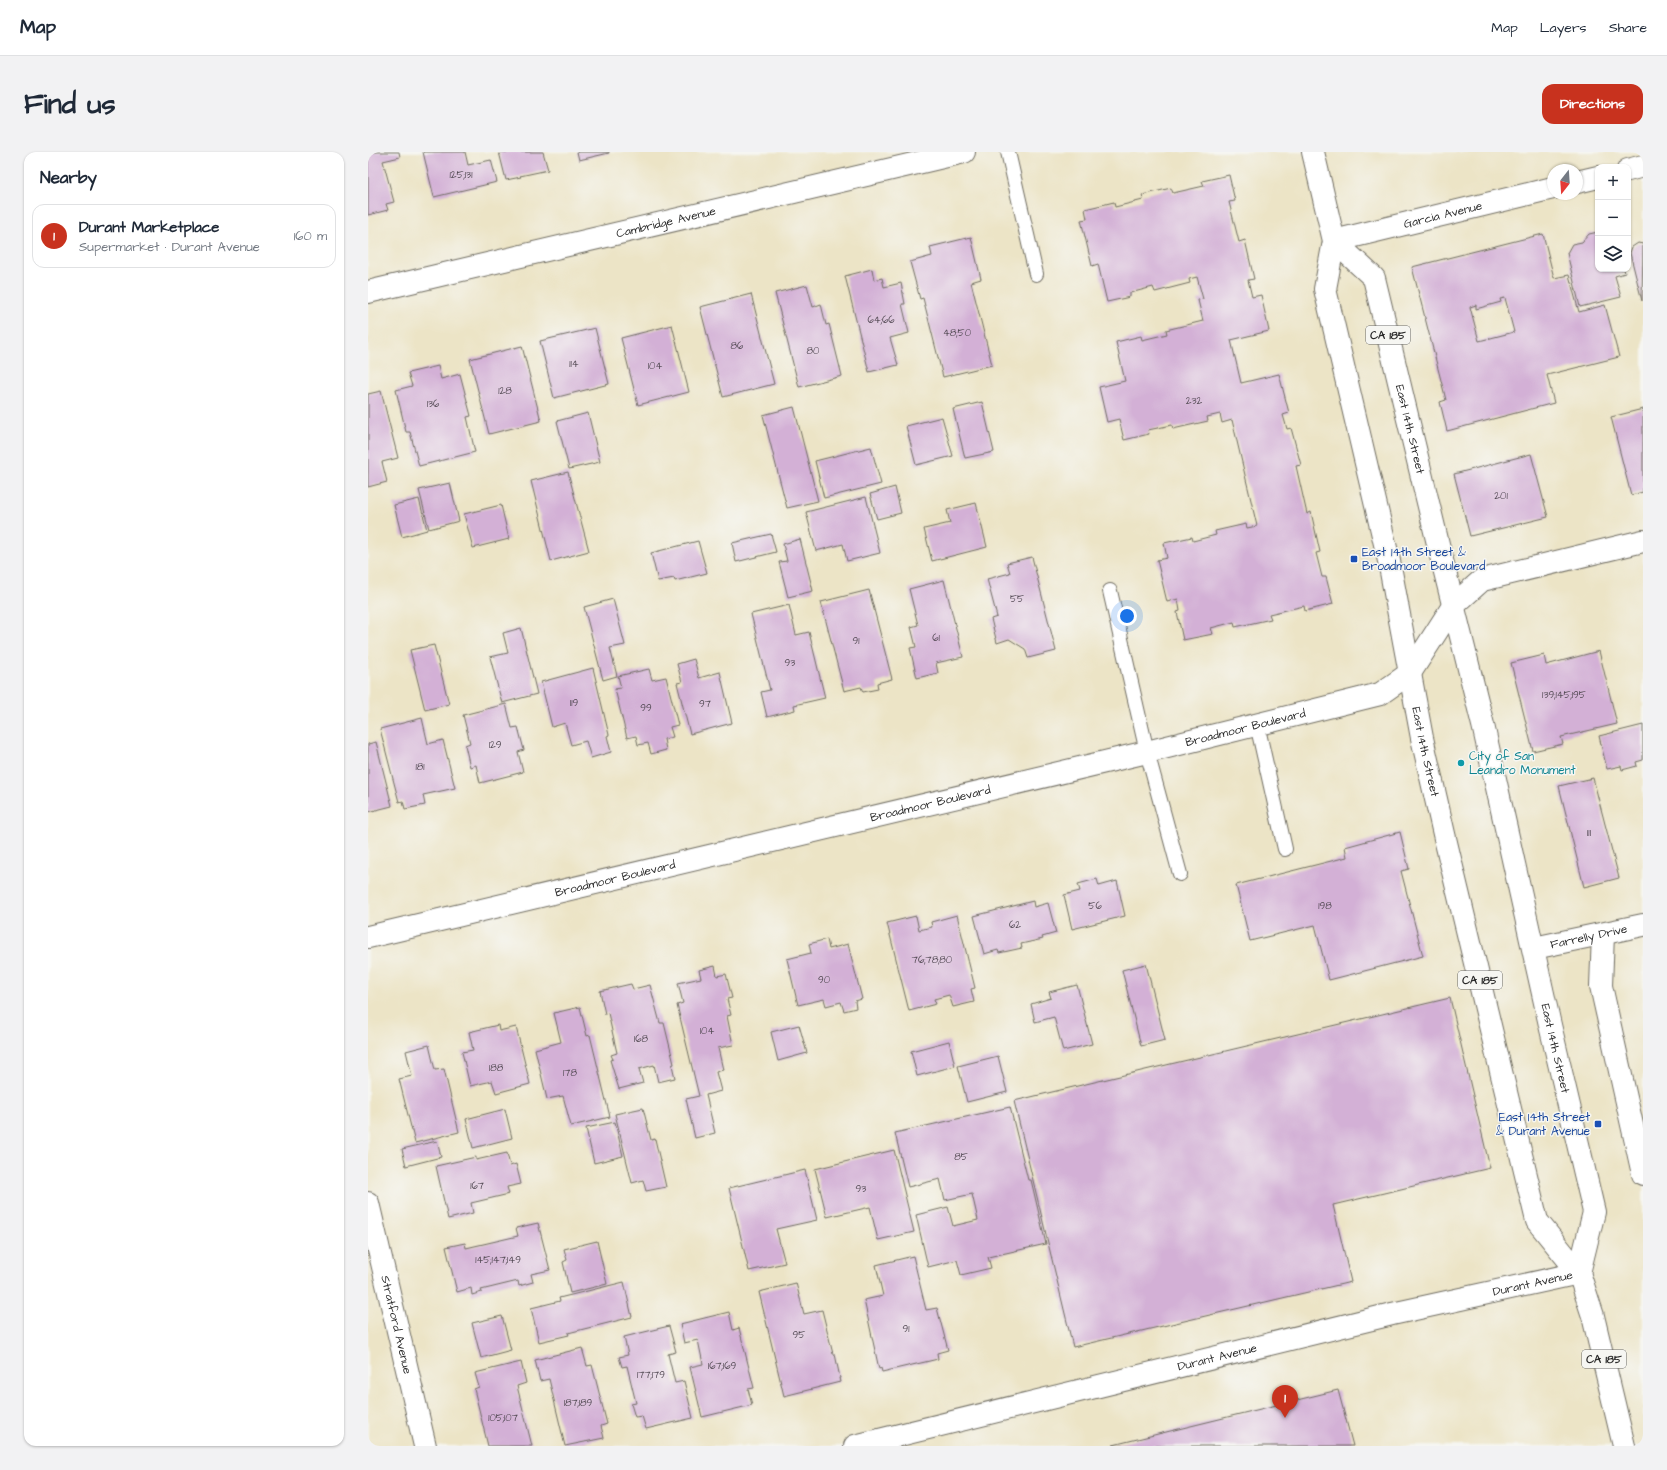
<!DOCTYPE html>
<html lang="en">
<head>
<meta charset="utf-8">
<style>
  :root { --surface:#fff; --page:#f2f2f3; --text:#1f2937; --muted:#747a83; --line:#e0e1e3; --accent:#c8321e }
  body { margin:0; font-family:"Architects Daughter",sans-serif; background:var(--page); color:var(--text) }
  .controls { position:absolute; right:12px; top:12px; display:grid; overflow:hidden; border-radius:8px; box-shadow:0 1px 3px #0004 }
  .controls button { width:36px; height:36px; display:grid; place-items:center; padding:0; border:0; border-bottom:1px solid var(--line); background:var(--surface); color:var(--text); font:20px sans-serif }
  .compass { position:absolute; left:1179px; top:12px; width:36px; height:36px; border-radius:50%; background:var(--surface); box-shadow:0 1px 3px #0004; rotate:197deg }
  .you { position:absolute; left:759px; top:464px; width:14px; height:14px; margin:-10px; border:3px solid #fff; border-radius:50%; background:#1a73e8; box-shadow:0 0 0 6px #1a73e833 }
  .badge { display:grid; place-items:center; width:26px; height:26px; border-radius:50%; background:var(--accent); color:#fff; font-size:13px; font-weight:700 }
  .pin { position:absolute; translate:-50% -33px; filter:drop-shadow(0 1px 2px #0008) }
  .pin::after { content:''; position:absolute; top:21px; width:14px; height:12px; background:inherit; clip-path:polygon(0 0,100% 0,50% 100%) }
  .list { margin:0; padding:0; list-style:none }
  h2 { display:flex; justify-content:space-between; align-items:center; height:52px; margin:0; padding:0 16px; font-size:17px }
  h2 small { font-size:13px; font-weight:400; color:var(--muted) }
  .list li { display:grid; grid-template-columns:26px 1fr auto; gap:12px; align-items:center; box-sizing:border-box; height:64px; margin:0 8px 8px; padding:0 8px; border:1px solid var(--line); border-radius:12px }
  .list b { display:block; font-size:15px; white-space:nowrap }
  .list p { margin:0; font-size:13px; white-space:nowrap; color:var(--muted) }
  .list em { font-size:13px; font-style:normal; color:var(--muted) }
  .icon { flex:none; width:22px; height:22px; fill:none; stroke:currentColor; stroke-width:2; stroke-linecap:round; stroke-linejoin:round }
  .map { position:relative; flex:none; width:1275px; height:1294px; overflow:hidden; border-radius:12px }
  header { display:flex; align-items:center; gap:24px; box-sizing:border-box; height:56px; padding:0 20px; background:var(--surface); border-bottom:1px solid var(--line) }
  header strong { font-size:19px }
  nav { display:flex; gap:22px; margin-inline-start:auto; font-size:14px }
  .intro { display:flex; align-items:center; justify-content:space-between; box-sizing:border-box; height:96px; padding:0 24px }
  h1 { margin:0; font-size:28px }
  .button { padding:10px 18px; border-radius:12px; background:var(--accent); color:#fff; font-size:14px; font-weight:700 }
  main { display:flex; gap:24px; padding:0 24px }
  aside { flex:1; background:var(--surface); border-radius:12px; box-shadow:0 1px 3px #0004 }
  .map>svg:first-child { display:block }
</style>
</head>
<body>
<header>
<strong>Map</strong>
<nav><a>Map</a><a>Layers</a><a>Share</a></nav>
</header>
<div class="intro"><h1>Find us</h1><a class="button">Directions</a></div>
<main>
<aside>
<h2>Nearby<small></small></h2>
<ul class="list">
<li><span class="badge">1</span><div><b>Durant Marketplace</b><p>Supermarket · Durant Avenue</p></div><em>160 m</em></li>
</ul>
</aside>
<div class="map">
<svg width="1275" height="1294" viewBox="0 0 1275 1294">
  <rect width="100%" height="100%" fill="#f6f6f2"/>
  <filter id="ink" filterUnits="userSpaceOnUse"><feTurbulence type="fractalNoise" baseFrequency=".025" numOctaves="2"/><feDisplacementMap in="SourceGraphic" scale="8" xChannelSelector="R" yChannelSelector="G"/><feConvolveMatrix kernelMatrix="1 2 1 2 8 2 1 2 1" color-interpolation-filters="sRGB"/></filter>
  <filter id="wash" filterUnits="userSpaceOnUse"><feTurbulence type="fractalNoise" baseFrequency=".012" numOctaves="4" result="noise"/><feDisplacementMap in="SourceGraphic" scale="16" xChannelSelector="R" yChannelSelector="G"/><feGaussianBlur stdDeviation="0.9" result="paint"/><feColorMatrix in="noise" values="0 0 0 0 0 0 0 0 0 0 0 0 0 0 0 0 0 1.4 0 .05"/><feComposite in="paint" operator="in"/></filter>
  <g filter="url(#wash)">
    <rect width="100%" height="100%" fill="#ece4c6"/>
    <g id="blocks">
      <g fill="#d3b0d6" fill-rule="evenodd">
        <polygon points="0,0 31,0 32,5 15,9 26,50 18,52 20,58 0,63"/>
        <polygon points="55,0 97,0 100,13 123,8 129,30 66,45"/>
        <polygon points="131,0 175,0 180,18 152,24 153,25 138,28"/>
        <polygon points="209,0 241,0 241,1 211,8"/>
        <polygon points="861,23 867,49 861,50 871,90 877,88 886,127 880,128 884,145 893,143 901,179 863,188 873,231 911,222 921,261 915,263 919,277 923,276 933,313 928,314 939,362 943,360 952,400 948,401 954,425 958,425 965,452 937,459 936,454 901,462 903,467 867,475 866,470 843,476 845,482 815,488 809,460 812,459 810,447 799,450 789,408 799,406 796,391 824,385 825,389 848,383 847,379 878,372 879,376 889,374 864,268 854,271 852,262 839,265 840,269 805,277 804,273 780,278 781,282 756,288 751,267 739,270 731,235 757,229 748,190 773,184 774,188 799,182 798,178 835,169 830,148 835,147 829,125 821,127 822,131 787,140 785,135 762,141 762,145 739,150 730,112 724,114 713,68 719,67 717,57 746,50 747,55 775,48 774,43 803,36 805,41 836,34 834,29"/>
        <polygon points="1230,80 1230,117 1256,117 1257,121 1247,124 1253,145 1212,155 1199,101 1204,92 1214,90 1221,82"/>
        <path d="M1175 82 1186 126 1201 123 1211 160 1237 153 1251 205 1179 223 1186 251 1079 279 1072 250 1078 248 1044 115ZM1137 146 1146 180 1111 189 1102 155 1108 153V157L1133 150 1132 147Z"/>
        <polygon points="603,85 613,127 603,130 624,213 575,225 555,146 552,147 542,110 564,104 562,95"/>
        <polygon points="1270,91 1275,92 1274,149 1262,101 1264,95"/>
        <polygon points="504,117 506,128 514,126 516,135 533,131 537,152 534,152 541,181 522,186 530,213 501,220 477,124"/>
        <polygon points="439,133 445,155 453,152 458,173 461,172 474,224 431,235 407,141"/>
        <polygon points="383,142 406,232 355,245 332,155"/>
        <polygon points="304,173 321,240 270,253 253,186"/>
        <polygon points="227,176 241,232 186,246 172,189"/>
        <polygon points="154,194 173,269 121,282 102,207"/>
        <polygon points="70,214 73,227 92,222 103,264 99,265 107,300 51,314 42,280 38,280 28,238 44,234 40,221"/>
        <polygon points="13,239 30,306 14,310 19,330 0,335 0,242"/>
        <polygon points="614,250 626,300 597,306 585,257"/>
        <polygon points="426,255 450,349 419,356 395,263"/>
        <polygon points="1275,257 1275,340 1263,343 1243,265"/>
        <polygon points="220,261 232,310 201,317 189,269"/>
        <polygon points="574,265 585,304 548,313 538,274"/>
        <polygon points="503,295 513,332 456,346 447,309"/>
        <polygon points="1163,302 1180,365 1102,384 1086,322"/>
        <polygon points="200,320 221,399 183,409 163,329"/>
        <polygon points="82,331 91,369 61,377 51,338"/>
        <polygon points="527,335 533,361 509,367 502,342"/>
        <polygon points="498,345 512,401 479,409 475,392 448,399 438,360"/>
        <polygon points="51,347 59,378 34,385 26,353"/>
        <polygon points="608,351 619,395 564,409 556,377 582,371 579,358"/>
        <polygon points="133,353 141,387 105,396 96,362"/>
        <polygon points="403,382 408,400 368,410 364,391"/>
        <polygon points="432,387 445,439 420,445 411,410 419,409 415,392"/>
        <polygon points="330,389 339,421 307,429 306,426 290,429 283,401"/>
        <polygon points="664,405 688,499 660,506 657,497 641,487 629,491 623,467 629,465 619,427 642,421 639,411"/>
        <polygon points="576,428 595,505 568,511 570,521 549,526 542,496 548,495 543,475 550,473 541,437"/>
        <polygon points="501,438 524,527 509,531 510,537 495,540 493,535 476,539 453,450"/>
        <polygon points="245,447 257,493 242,496 249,524 235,528 216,455"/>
        <polygon points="421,453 428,483 441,480 457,546 426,553 427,558 399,565 393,540 402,538 383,462"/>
        <polygon points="153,476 169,542 134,551 122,505 140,501 135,481"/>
        <polygon points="66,493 81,552 57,558 42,498"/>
        <polygon points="1231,499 1249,572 1193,585 1195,592 1165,599 1143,511 1176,503 1178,513"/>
        <polygon points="326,507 331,526 352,520 364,571 322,582 309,531 314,530 309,512"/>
        <polygon points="225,516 241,583 239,584 243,600 223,606 218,589 203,593 197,571 184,575 173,530"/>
        <polygon points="281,517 284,528 298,525 310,573 302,575 305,585 296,587 298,598 283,602 280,591 270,593 268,584 259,586 247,537 253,536 250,524"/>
        <polygon points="138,552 144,576 150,575 156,598 150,600 155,620 112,631 108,613 102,615 97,593 102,591 95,563"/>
        <polygon points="54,566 60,592 75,588 87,636 55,643 57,653 37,657 35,649 31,650 12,577"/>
        <polygon points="1275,573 1275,608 1268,610 1269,614 1254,618 1253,614 1239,617 1231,584"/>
        <polygon points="8,590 24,654 0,660 0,592"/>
        <polygon points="1225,626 1251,726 1216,735 1191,634"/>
        <polygon points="1032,680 1041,717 1033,719 1055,804 961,828 947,773 882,789 868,733 979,705 977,695"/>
        <polygon points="729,727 731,734 749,729 757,764 704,777 696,743 712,739 710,732"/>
        <polygon points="665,749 666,755 680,751 688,781 674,785 675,787 653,792 654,796 631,801 630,798 616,802 606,764"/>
        <polygon points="589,763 607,836 603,837 606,850 585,855 581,843 566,847 568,852 541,859 519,771 548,764 551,778 564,775 563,770"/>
        <polygon points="459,787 461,797 480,792 494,847 487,849 488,856 476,859 473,850 458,854 456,847 430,853 419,807 443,801 441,792"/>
        <polygon points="778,812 797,888 773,894 754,818"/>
        <polygon points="347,814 349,824 358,822 364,846 359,847 363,863 359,864 365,893 350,896 355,918 348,920 353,939 338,943 347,981 327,986 318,947 331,944 309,853 315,851 310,831 333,826 331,818"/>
        <polygon points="263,832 265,837 282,833 292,871 296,871 306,912 304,913 307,926 290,930 286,913 271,917 275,931 251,937 242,908 245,907 243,903 249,901 240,861 237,862 232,839"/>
        <polygon points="709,833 724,892 695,899 686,865 667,870 663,852 683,846 681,840"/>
        <polygon points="1082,846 1122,1016 965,1053 983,1130 705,1195 646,949"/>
        <polygon points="212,855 219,884 222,883 242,965 203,974 195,944 179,947 167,897 193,890 186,861"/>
        <polygon points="130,873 131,879 148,875 162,932 128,941 124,929 102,934 94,900 105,898 101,880"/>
        <polygon points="431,873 439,901 410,909 403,880"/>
        <polygon points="581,889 587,914 549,924 543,899"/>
        <polygon points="61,893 67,918 76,917 91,980 47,991 31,927 44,924 38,899"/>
        <polygon points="630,904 639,940 599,950 590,914"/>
        <polygon points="642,955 660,1028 663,1028 678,1092 620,1105 623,1116 593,1123 589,1108 560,1115 548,1063 580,1055 585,1074 610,1068 604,1042 577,1048 572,1027 540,1035 527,981"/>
        <polygon points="275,956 283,988 287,987 298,1035 278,1039 275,1028 264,1031 247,962"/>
        <polygon points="137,957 144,986 105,996 98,967"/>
        <polygon points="247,970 255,1004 226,1011 218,976"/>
        <polygon points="69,989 73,1005 38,1014 34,997"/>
        <polygon points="526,998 546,1080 510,1088 502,1055 459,1065 447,1017"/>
        <polygon points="139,1001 142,1014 148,1012 153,1032 139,1035 141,1042 103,1051 105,1061 80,1067 68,1014 108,1005 108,1008"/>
        <polygon points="437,1018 449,1068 408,1077 417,1111 381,1119 361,1036"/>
        <polygon points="170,1071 182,1118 163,1122 165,1130 151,1134 150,1129 113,1138 114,1140 104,1143 103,1136 89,1140 78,1095 97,1091 98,1096 150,1084 148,1076"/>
        <polygon points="229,1089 239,1132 202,1141 195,1110 199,1108 196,1097"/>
        <polygon points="545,1104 558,1158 569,1156 580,1198 569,1201 570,1207 514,1220 513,1216 511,1217 496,1148 515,1144 508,1113"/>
        <polygon points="256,1130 264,1165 200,1181 201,1183 171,1190 163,1156 192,1149 191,1146"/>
        <polygon points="428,1131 436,1162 454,1158 465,1202 467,1202 472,1226 471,1226 472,1230 416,1244 391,1140"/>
        <polygon points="361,1160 365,1178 371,1176 386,1236 380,1237 384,1253 334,1265 322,1215 335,1212 330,1188 316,1191 312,1172"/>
        <polygon points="134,1164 143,1198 113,1206 104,1171"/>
        <polygon points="301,1174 308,1200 300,1202 307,1231 316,1229 325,1266 278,1277 274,1264 267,1265 263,1252 268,1251 259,1214 254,1215 251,1205 260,1203 256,1185"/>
        <polygon points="214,1196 219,1214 224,1213 239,1272 233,1274 236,1286 197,1294 181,1227 172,1229 167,1208"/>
        <polygon points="153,1210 158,1231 149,1234 164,1294 120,1294 106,1237 111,1235 107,1221"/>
        <polygon points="970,1238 985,1294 745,1294 745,1293"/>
      </g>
    </g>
  </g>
  <g filter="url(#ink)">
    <use href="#blocks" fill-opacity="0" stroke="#6f6c61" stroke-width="1"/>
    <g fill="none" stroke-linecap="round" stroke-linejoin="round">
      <defs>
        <g id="service">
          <polyline points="640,0 668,122"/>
          <polyline points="742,439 779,600 812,722"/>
          <polyline points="889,572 917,697"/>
        </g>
        <g id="minor">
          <polyline points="1260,18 1275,14"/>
          <polyline points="1209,30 1230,25"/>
          <path id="s1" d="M966 89 1185 36"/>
          <path id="s2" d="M0 140 596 0"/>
          <polyline points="1235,782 1233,834 1275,1022"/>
          <path id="s3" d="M0 785 779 600 1012 542 1042 521 1085 454 1114 428 1275 389"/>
          <path id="s4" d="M1166 796 1275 773"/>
          <path id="s5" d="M0 1051 57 1294"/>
          <path id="s6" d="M487 1294 1024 1162 1211 1121"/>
        </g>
        <g id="primary">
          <path id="s7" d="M945 0 966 89 957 137 1021 409 1054 586 1076 682 1169 1069 1211 1121 1225 1164 1256 1294"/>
          <path id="s8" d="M966 89 1006 126 1071 396 1115 573 1182 873 1226 1060 1211 1121"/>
        </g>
      </defs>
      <use href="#service" stroke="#6f6c61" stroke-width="16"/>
      <use href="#minor" stroke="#6f6c61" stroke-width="24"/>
      <use href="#primary" stroke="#6f6c61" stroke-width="24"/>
      <use href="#service" stroke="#fff" stroke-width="14"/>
      <use href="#minor" stroke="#fff" stroke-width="22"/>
      <use href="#primary" stroke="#fff" stroke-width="22"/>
    </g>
  </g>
  <g fill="#1a4fb4" stroke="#f6f6f2" stroke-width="1.5">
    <rect x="982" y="403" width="8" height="8" rx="2"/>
    <rect x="1226" y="968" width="8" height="8" rx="2"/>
  </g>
  <circle fill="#0f9aa8" stroke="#f6f6f2" stroke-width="1.5" cx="1093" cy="611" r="4"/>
  <g text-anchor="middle" stroke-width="3" stroke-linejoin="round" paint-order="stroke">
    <g font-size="10" fill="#554c56">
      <text x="93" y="26">125;131</text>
      <text x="513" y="171">64;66</text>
      <text x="589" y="184">48;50</text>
      <text x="369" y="197">86</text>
      <text x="445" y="202">80</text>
      <text x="206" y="215">114</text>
      <text x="287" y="217">104</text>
      <text x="137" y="242">128</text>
      <text x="826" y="252">232</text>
      <text x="65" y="255">136</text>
      <text x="1133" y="347">201</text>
      <text x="649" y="450">55</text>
      <text x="568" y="489">61</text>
      <text x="488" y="492">91</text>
      <text x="422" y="514">93</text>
      <text x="1196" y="546">139;145;195</text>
      <text x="206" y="554">119</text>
      <text x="337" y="555">97</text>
      <text x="278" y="559">99</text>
      <text x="127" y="596">129</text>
      <text x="52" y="618">181</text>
      <text x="1221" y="684">111</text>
      <text x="727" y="757">56</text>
      <text x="957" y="757">198</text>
      <text x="647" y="776">62</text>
      <text x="564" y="811">76;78;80</text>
      <text x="456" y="831">90</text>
      <text x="339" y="882">104</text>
      <text x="273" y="890">168</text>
      <text x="128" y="919">188</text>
      <text x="202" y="924">178</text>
      <text x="593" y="1008">85</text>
      <text x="109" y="1037">167</text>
      <text x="493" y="1040">93</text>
      <text x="130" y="1111">145;147;149</text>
      <text x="538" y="1180">91</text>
      <text x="431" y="1186">95</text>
      <text x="354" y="1217">167;169</text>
      <text x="283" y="1226">177;179</text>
      <text x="210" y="1254">187;189</text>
      <text x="135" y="1269">105;107</text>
    </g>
    <g fill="#f6f6f2" stroke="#686867" stroke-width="1">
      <rect x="998" y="174" width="44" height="18" rx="3"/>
      <rect x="1090" y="819" width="44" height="18" rx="3"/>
      <rect x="1214" y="1198" width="44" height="18" rx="3"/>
    </g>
    <g font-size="11" font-weight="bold" fill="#2b2b2b">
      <text x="1020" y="187">CA 185</text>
      <text x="1112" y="832">CA 185</text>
      <text x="1236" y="1211">CA 185</text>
    </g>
    <g font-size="12" fill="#2b2b2b" stroke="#f6f6f2">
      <text dy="4" stroke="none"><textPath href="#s1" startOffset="112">Garcia Avenue</textPath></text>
      <text dy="4" stroke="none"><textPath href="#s2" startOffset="306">Cambridge Avenue</textPath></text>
      <text dy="4" stroke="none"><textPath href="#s8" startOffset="210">East 14th Street</textPath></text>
      <text dy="4" stroke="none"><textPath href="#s3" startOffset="902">Broadmoor Boulevard</textPath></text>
      <text dy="4" stroke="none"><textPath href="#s7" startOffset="614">East 14th Street</textPath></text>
      <text dy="4" stroke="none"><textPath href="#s3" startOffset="578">Broadmoor Boulevard</textPath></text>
      <text dy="4" stroke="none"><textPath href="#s3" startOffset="254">Broadmoor Boulevard</textPath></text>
      <text dy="4" stroke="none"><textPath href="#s4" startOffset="56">Farrelly Drive</textPath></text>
      <text dy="4" stroke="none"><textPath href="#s8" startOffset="846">East 14th Street</textPath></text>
      <text dy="4" stroke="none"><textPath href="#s6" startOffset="697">Durant Avenue</textPath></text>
      <text dy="4" stroke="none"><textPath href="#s5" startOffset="125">Stratford Avenue</textPath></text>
      <text dy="4" stroke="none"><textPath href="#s6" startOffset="373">Durant Avenue</textPath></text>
    </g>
    <g font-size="12" fill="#164399" stroke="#f6f6f2" text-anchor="start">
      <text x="994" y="404">East 14th Street &amp;<tspan x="994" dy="14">Broadmoor Boulevard</tspan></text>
      <text x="1222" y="969" text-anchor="end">East 14th Street<tspan x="1222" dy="14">&amp; Durant Avenue</tspan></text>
    </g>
    <g font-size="12" fill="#0d838f" stroke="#f6f6f2" text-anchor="start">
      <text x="1101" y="608">City of San<tspan x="1101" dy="14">Leandro Monument</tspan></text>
    </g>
  </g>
</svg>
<div class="controls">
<button>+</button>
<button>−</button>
<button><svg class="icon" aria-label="layers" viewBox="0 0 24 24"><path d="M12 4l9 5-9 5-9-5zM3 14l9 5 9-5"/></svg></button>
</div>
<svg class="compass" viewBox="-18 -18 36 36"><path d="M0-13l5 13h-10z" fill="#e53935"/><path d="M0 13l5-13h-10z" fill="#747a83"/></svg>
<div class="you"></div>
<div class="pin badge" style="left:917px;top:1266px">1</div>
</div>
</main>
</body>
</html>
